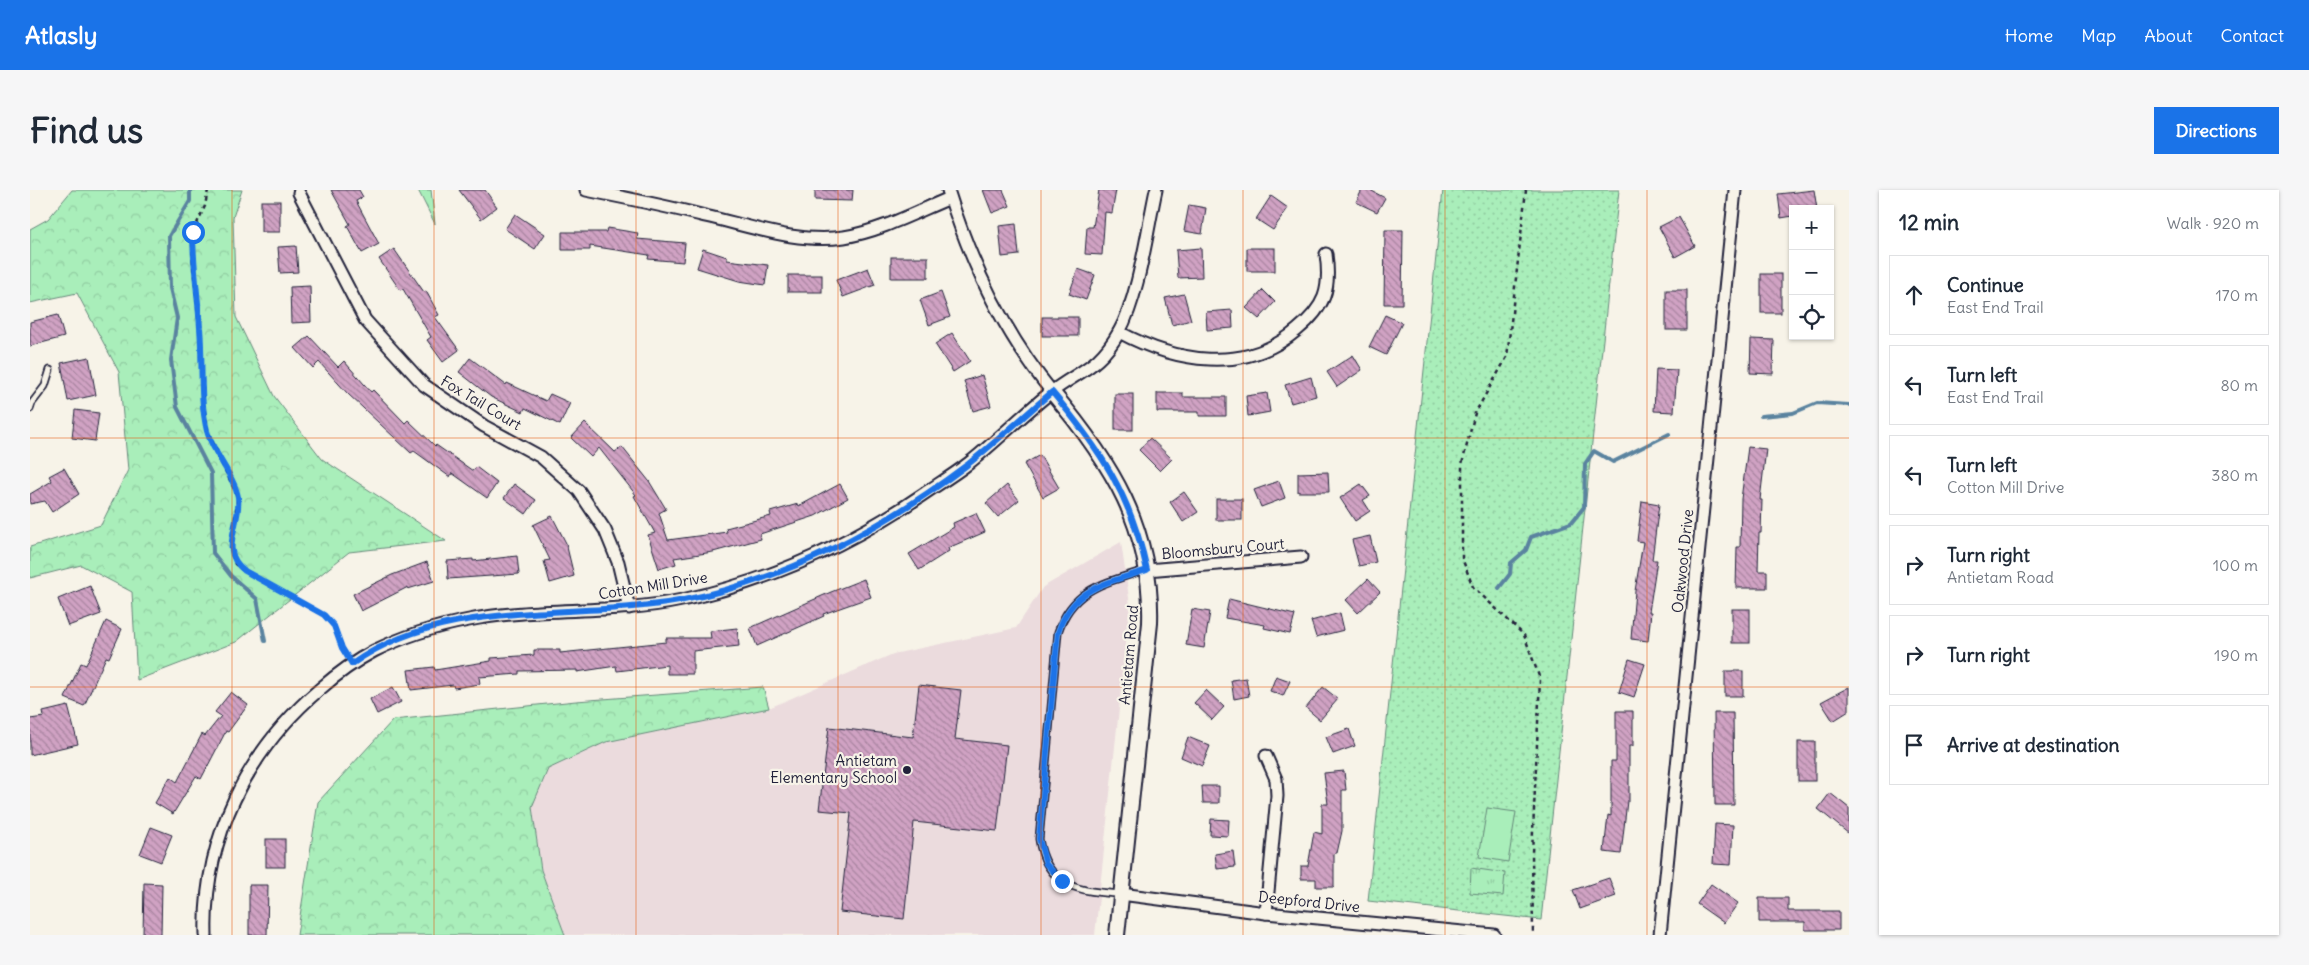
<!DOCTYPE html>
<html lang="en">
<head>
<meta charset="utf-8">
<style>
  :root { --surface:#fff; --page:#f6f6f7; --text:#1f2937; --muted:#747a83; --line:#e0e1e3; --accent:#1a73e8 }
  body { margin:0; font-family:Delius,sans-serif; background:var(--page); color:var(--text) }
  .controls { position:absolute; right:15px; top:15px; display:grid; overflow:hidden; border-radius:0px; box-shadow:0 1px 4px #0004 }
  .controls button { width:45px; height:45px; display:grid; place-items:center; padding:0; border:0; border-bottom:1px solid var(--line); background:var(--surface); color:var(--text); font:25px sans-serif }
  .stop { position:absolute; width:15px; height:15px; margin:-11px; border:4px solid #1a73e8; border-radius:50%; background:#fff }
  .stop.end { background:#1a73e8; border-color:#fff; box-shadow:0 1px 5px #0008 }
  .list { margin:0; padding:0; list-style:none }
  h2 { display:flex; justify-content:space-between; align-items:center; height:65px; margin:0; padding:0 20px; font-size:21px }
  h2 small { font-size:16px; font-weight:400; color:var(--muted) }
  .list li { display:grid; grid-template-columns:32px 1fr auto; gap:15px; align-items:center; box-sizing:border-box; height:80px; margin:0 10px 10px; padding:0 10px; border:1px solid var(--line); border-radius:0px }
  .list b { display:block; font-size:19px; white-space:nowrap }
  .list p { margin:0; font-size:16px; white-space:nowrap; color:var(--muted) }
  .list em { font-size:16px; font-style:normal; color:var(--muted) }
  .icon { flex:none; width:28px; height:28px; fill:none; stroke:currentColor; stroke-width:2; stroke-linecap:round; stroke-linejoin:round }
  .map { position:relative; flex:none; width:1819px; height:745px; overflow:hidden; border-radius:0px }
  header { display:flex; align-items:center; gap:30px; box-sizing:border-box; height:70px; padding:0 25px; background:var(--accent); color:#fff }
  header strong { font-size:24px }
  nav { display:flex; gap:28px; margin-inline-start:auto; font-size:18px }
  .intro { display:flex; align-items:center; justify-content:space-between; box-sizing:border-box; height:120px; padding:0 30px }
  h1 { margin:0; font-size:35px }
  .button { padding:12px 22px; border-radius:0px; background:var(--accent); color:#fff; font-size:18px; font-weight:700 }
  main { display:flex; gap:30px; padding:0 30px }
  aside { flex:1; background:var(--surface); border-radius:0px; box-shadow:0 1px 4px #0004 }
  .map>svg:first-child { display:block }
</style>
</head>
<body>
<header>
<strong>Atlasly</strong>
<nav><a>Home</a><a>Map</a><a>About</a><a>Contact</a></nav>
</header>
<div class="intro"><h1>Find us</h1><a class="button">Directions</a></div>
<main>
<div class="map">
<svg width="1819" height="745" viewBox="0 0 1819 745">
  <defs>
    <pattern id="grass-dots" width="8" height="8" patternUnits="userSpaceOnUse" patternTransform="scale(1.25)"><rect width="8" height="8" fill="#a9eeba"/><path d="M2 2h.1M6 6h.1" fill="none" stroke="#91cca1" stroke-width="1.8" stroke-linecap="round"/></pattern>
    <pattern id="forest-crowns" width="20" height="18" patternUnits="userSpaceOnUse" patternTransform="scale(1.25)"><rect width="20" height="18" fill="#a9eeba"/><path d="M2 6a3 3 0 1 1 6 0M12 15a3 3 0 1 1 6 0" fill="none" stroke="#91cca1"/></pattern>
    <pattern id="park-tufts" width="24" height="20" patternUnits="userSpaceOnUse" patternTransform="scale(1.25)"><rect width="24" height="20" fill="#a9eeba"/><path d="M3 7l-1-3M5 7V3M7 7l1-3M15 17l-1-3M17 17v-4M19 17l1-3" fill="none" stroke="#91cca1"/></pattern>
    <pattern id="building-back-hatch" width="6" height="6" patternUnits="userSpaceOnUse" patternTransform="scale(1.25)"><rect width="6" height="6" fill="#d0a2c3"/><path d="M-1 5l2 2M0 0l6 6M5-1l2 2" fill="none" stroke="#a884a0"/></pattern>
  </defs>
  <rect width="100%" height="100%" fill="#f7f3e8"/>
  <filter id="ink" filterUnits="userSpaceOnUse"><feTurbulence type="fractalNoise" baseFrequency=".02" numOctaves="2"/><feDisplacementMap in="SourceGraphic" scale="10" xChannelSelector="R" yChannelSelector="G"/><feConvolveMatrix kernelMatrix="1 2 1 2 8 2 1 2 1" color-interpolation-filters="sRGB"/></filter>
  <g filter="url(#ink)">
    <polygon fill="#ebdbdd" points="1091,352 1100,415 1065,745 535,745 511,680 502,617 518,579 576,552 739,518 863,464 986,438 1013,397"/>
    <polygon fill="url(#grass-dots)" stroke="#66887a" points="1413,0 1589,0 1511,730 1338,711"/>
    <g fill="url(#forest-crowns)" stroke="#66887a">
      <polygon points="42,0 212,0 203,27 206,127 244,206 292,269 416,351 319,362 206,452 107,490 102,402 51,375 0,388 0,357 71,335 98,280 89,182 47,103 0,113 0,39 18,29"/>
      <polygon points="388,0 401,0 405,34"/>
      <polygon points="733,497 739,518 576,552 518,579 502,617 511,680 535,745 267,745 288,612 363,530 546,511"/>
    </g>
    <polygon fill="url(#park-tufts)" stroke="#66887a" points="1441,678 1475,683 1473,706 1440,703"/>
    <polygon fill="#a9eeba" stroke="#66887a" points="1457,618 1486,622 1478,672 1449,667"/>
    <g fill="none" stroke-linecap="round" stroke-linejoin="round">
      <g stroke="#5a839f" stroke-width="4">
        <polyline points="160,0 160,11 139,46 140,98 147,128 141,170 147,217 181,283 183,363 201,386 227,409 235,451"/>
        <polyline points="1731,226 1763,223 1787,213 1819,215"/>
        <polyline points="1469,398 1480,384 1481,373 1496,360 1501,347 1541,333 1554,317 1555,274 1564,261 1583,272 1639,244"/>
      </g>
    </g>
    <g fill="url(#building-back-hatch)" stroke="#22223b">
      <polygon points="301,0 329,0 333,7 326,11 349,54 332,63 317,36 320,34"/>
      <polygon points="429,0 455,0 467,17 451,29"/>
      <polygon points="785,0 823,0 822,11 785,10"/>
      <polygon points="953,0 973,0 980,16 962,23"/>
      <polygon points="1069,0 1086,0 1082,23 1075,22 1072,65 1055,64 1057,37 1063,37"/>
      <polygon points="1332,0 1340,0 1355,8 1347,22 1326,12"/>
      <polygon points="1784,0 1787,19 1763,19 1763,26 1751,28 1748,4"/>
      <polygon points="1241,6 1258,18 1243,40 1226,29"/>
      <rect x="231" y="11" width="19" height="31"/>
      <polygon points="1159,15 1176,18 1172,44 1154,41"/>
      <polygon points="485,24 515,44 505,59 475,39"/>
      <polygon points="1649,27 1665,56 1645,67 1629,37"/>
      <polygon points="986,34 989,65 972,67 969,36"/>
      <polygon points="577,38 608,43 607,49 655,53 653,72 618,69 619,65 560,56 560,60 532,60 532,42 576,42"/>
      <polygon points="1355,40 1373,40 1372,114 1354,114"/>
      <polygon points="266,56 268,82 250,83 248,57"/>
      <polygon points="1171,58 1172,87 1148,88 1146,60"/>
      <rect x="1217" y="58" width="28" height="23"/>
      <polygon points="364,59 394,102 396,101 409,125 405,127 429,160 413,172 397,150 401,147 373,99 370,100 349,69"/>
      <polygon points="673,59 697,67 697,70 738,75 735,95 709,91 667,78"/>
      <rect x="861" y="67" width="37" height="21"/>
      <polygon points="838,78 845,95 813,107 806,90"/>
      <polygon points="1048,79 1065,85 1056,110 1039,104"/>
      <rect x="1731" y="84" width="20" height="39"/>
      <rect x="758" y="85" width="34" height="17"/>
      <polygon points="280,96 281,132 261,133 260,97"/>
      <polygon points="1233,100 1245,112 1229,129 1216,118"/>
      <rect x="1636" y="100" width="21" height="40"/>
      <polygon points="911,102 920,127 899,135 890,110"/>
      <polygon points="1154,104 1161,130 1142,135 1135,108"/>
      <polygon points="1202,120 1203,138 1177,140 1176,122"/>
      <polygon points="28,125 34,147 0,156 0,132"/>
      <polygon points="1355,125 1372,133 1356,165 1339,157"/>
      <rect x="1012" y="127" width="36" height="19"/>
      <polygon points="922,143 940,171 923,182 905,154"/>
      <polygon points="279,146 308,177 314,171 341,202 343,200 375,233 378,230 405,256 406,255 443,281 446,277 467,293 457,308 422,283 420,287 384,261 381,263 318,204 289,172 283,178 265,158"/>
      <polygon points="1721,149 1744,150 1743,184 1720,183"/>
      <polygon points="1323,165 1332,180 1307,197 1297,182"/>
      <polygon points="59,167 66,205 38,211 31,173"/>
      <polygon points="440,168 476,195 477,193 516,211 520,204 540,213 530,235 495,218 493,222 461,207 429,182"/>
      <polygon points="1626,179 1647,180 1644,222 1624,221"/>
      <polygon points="952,185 961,216 943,221 934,191"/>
      <polygon points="1281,187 1286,206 1261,213 1255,195"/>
      <polygon points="1127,203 1153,203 1153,207 1196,207 1196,226 1169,226 1169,222 1127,222"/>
      <polygon points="1237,203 1240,222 1218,226 1216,206"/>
      <rect x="1085" y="204" width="18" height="36"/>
      <polygon points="45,220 69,223 65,251 42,248"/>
      <polygon points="555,233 585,262 592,257 619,291 636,319 629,323 638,350 697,342 696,338 741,326 740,322 768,314 769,316 810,294 818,308 785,326 730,344 731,349 683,362 644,368 646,374 629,379 618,345 625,343 604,306 606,305 569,258 561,267 541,248"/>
      <polygon points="1120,248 1142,269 1130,281 1109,260"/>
      <polygon points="1718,257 1736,259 1730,310 1732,310 1731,343 1729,343 1728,381 1737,381 1737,398 1706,398 1707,357 1710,357 1711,309"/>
      <polygon points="1010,265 1029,298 1013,307 994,274"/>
      <polygon points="34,278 49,304 22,322 15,311 0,314 0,304 22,291 19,286"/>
      <polygon points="1298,282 1299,302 1268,302 1268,283"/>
      <polygon points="1249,291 1255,308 1231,317 1224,300"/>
      <polygon points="484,294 506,310 496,324 474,308"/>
      <polygon points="1331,294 1340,306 1333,310 1340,321 1325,331 1310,308"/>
      <polygon points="977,295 989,310 968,327 956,313"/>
      <polygon points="1154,302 1168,322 1153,332 1140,312"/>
      <rect x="1186" y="309" width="26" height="21"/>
      <polygon points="1612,311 1629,314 1622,370 1627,370 1619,422 1621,422 1618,451 1601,449 1605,401 1613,352 1607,351"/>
      <polygon points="946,323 955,342 918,358 919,361 889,380 879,364 924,337 923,333"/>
      <polygon points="522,326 536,353 544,386 520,393 514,371 520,370 503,335"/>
      <polygon points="1340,346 1346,372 1329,376 1322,350"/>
      <polygon points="487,366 489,384 418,389 417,371 443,369 443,371"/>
      <polygon points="397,372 404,391 378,399 378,397 331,421 323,404 362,385"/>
      <polygon points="834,389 841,407 793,424 794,426 727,456 720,438 801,402"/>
      <polygon points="1338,389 1350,402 1328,423 1316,410"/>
      <polygon points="60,396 71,424 38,436 28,409"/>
      <polygon points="1199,409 1265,425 1260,444 1234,438 1235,435 1195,428"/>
      <polygon points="1162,419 1180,422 1174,458 1156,455"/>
      <rect x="1702" y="419" width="18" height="34"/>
      <polygon points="1310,423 1314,440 1286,447 1281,431"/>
      <polygon points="76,431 92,439 79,468 76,467 54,516 35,508 51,473 56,475"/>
      <polygon points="707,438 709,456 663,461 663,484 637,484 637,475 587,481 586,476 547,482 547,480 489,481 489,484 449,487 450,494 424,498 423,495 381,500 378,480 404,477 405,480 461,471 461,468 504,465 504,460 530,460 530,463 636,452 636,448 681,448 680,441"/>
      <polygon points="1599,469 1615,474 1604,507 1589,502"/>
      <rect x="1695" y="481" width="18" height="25"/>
      <polygon points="1246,486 1260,491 1253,506 1240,501"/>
      <polygon points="1216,488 1219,506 1204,509 1201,490"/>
      <polygon points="889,495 931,500 925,549 977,555 967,641 884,632 874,729 810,722 821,623 789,620 799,537 883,547"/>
      <polygon points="363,497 371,512 347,524 340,509"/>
      <polygon points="1293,497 1308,509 1290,530 1276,518"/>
      <polygon points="1819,497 1819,521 1803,531 1791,512"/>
      <polygon points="1176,500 1194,517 1182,530 1164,513"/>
      <polygon points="201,502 218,515 198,542 196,541 171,589 166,586 143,624 125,613 140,587 147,592 172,544 175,546 191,526 185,522"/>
      <polygon points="38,516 48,554 0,565 0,529 14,527 13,522"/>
      <polygon points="1586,521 1603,521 1603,556 1599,556 1599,611 1597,611 1591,664 1574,662 1578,625 1581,626 1581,571 1586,571"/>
      <polygon points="1684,523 1703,523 1704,615 1685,615"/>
      <polygon points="1319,539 1325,556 1303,564 1296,547"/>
      <polygon points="1158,547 1180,556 1172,576 1151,567"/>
      <rect x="1768" y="552" width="17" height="39"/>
      <polygon points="1314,581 1316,600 1312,600 1312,641 1307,663 1304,663 1304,697 1286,697 1286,689 1271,689 1271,676 1278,676 1284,642 1292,644 1292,614 1298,614 1294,583"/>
      <polygon points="1172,596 1189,596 1189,613 1173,613"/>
      <polygon points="1800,603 1819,618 1819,644 1788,619"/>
      <polygon points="1181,629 1199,630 1198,646 1180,645"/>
      <polygon points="1685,634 1703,635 1701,675 1683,674"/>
      <polygon points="121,637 142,645 131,672 110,664"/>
      <rect x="236" y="649" width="19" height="28"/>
      <polygon points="1203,661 1205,677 1187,679 1185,664"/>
      <polygon points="1579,688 1586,706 1550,719 1543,700"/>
      <polygon points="114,693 132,694 131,745 113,745"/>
      <polygon points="1681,694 1708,713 1694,733 1667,714"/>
      <polygon points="219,695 238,695 237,745 219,745"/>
      <polygon points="1729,708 1758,708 1758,721 1809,721 1809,740 1775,740 1775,732 1729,732"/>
    </g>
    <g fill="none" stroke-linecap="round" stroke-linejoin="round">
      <defs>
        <g id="service">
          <polyline points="0,219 2,213 15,196 20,180"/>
          <path d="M1091 704C1050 702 1016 697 1009 649L1028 442C1043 398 1075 393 1115 380"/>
        </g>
        <g id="minor">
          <path d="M556 0C596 8 636 16 675 26 720 36 768 54 814 47 851 41 886 22 920 8"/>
          <path d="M918 0C941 74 973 142 1022 202"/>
          <polyline points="269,3 335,130 394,195 454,236 511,267 549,301 575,340 588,372 599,418"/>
          <path d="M1089 142C1145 172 1214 185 1267 140 1295 117 1301 100 1296 64"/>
          <polyline points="1117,380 1271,367"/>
          <polyline points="1236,566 1246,589 1247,606 1236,723"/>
          <polyline points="1091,704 1236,723 1464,745"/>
          <path d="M176 745C173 649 217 561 290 499 306 485 325 471 344 461 374 446 407 436 439 430 509 416 582 425 652 410 741 391 821 354 895 303 910 293 925 284 939 273 967 251 992 225 1020 203 1050 180 1069 178 1089 142 1109 106 1117 41 1126 0"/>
          <polyline points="1630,745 1705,0"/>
        </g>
        <path id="tertiary" d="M1022 202C1081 272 1123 338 1120 433L1087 745"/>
      </defs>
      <use href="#service" stroke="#22223b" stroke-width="9"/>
      <use href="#minor" stroke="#22223b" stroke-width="15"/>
      <use href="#tertiary" stroke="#22223b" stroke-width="18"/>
      <g stroke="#22223b" stroke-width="2.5" stroke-dasharray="4 4" stroke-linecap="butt">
        <polyline points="178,0 175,16 163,42 163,72 170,139 173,213 178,243 208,307 201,359 205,374 215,381 294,425 304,436 315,464"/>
        <polyline points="1496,0 1477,167 1445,223 1432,274 1432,368 1443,397 1494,445 1510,489 1502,663 1503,745"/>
      </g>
      <use href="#service" stroke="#f7f3e8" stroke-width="5.5"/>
      <use href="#minor" stroke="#f7f3e8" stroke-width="11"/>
      <use href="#tertiary" stroke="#f7f3e8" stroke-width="14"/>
    </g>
  </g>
  <g fill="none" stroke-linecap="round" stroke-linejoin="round" filter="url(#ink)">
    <path stroke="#1a73e8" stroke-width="6" d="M163 42C163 75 168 106 170 138 173 172 169 207 177 241 183 264 204 285 208 307 212 334 187 360 215 381L294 425 304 436 312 458 322 474C416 407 541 430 649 411 754 391 852 339 937 275 966 252 994 226 1022 202 1070 259 1101 305 1117 380 1077 393 1043 397 1028 442L1009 649 1016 674 1032 691"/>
  </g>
  <path fill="none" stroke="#e8590c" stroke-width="1" stroke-opacity="0.55" d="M202 0V745M404 0V745M606 0V745M808 0V745M1011 0V745M1213 0V745M1415 0V745M1617 0V745M0 248H1819M0 497H1819"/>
  <circle fill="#22223b" stroke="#f7f3e8" stroke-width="2" cx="877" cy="580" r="5"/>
  <g text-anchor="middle" stroke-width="4.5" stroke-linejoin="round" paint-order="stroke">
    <g font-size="15" fill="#22223b" stroke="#f7f3e8">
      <text transform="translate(451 213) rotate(31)" y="5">Fox Tail Court</text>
      <text transform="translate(1193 359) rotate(-5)" y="5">Bloomsbury Court</text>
      <text transform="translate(1653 371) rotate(-84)" y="5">Oakwood Drive</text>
      <text transform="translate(623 396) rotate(-9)" y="5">Cotton Mill Drive</text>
      <text transform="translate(1099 465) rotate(-85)" y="5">Antietam Road</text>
      <text transform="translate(1279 712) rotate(6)" y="5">Deepford Drive</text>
    </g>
    <g font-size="15" fill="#22223b" stroke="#f7f3e8" text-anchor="end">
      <text x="867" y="576">Antietam<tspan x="867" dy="17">Elementary School</tspan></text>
    </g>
  </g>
</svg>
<div class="controls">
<button>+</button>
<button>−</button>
<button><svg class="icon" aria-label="locate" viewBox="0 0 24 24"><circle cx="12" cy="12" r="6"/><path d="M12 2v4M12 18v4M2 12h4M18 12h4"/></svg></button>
</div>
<div class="stop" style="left:163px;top:42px"></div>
<div class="stop end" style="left:1032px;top:691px"></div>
</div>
<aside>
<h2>12 min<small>Walk · 920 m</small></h2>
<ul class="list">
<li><svg class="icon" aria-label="ahead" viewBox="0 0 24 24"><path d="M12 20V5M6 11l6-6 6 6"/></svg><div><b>Continue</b><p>East End Trail</p></div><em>170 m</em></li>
<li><svg class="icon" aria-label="left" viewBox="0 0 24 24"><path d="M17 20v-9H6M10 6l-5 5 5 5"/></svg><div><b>Turn left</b><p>East End Trail</p></div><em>80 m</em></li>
<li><svg class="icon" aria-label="left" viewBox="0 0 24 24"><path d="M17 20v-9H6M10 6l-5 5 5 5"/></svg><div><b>Turn left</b><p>Cotton Mill Drive</p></div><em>380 m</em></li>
<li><svg class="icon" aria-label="right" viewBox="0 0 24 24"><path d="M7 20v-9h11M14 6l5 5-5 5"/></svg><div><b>Turn right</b><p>Antietam Road</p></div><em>100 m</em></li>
<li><svg class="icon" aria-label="right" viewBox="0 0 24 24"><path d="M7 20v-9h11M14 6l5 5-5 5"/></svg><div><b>Turn right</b></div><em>190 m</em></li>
<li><svg class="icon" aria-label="arrive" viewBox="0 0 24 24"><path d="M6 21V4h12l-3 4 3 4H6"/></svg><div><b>Arrive at destination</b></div></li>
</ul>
</aside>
</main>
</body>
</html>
